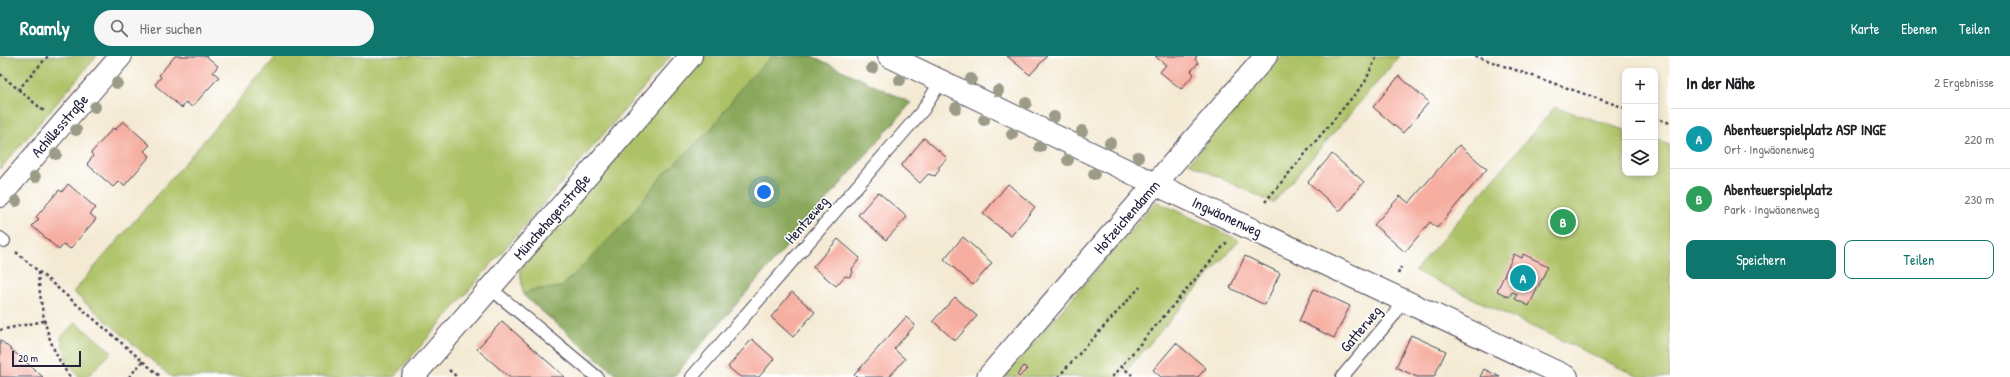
<!DOCTYPE html>
<html lang="de">
<head>
<meta charset="utf-8">
<style>
  :root { --surface:#fff; --page:#f6f6f6; --text:#202124; --muted:#757577; --line:#e0e0e0; --accent:#0f766e }
  body { margin:0; font-family:"Patrick Hand",sans-serif; background:var(--page); color:var(--text) }
  .controls { position:absolute; right:12px; top:12px; display:grid; overflow:hidden; border-radius:8px; box-shadow:0 2px 6px #0003 }
  .controls button { width:36px; height:36px; display:grid; place-items:center; padding:0; border:0; border-bottom:1px solid var(--line); background:var(--surface); color:var(--text); font:20px sans-serif }
  .scale { position:absolute; left:12px; bottom:10px; width:69px; box-sizing:border-box; padding-left:4px; border:2px solid #22223b; border-top:0; font-size:11px; line-height:14px; white-space:nowrap; color:#22223b; -webkit-text-stroke:3px #fff; paint-order:stroke }
  .you { position:absolute; left:764px; top:136px; width:14px; height:14px; margin:-10px; border:3px solid #fff; border-radius:50%; background:#1a73e8; box-shadow:0 0 0 6px #1a73e833 }
  .badge { display:grid; place-items:center; width:26px; height:26px; border-radius:50%; background:var(--accent); color:#fff; font-size:13px; font-weight:700 }
  .pin { position:absolute; translate:-50% -50%; border:2px solid #fff; box-shadow:0 1px 4px #0006 }
  .list { margin:0; padding:0; list-style:none }
  h2 { display:flex; justify-content:space-between; align-items:center; height:52px; margin:0; padding:0 16px; font-size:17px }
  h2 small { font-size:13px; font-weight:400; color:var(--muted) }
  .list li { display:grid; grid-template-columns:26px 1fr auto; gap:12px; align-items:center; box-sizing:border-box; height:60px; padding:0 16px; border-top:1px solid var(--line) }
  .list b { display:block; font-size:15px; white-space:nowrap }
  .list p { margin:0; font-size:13px; white-space:nowrap; color:var(--muted) }
  .list em { font-size:13px; font-style:normal; color:var(--muted) }
  .actions { display:flex; gap:8px; padding:12px 16px }
  .actions a { flex:1; padding:9px 0; border:1px solid var(--accent); border-radius:8px; text-align:center; font-size:14px; color:var(--accent) }
  .actions .main { background:var(--accent); color:#fff }
  .icon { flex:none; width:22px; height:22px; fill:none; stroke:currentColor; stroke-width:2; stroke-linecap:round; stroke-linejoin:round }
  .map { position:relative; flex:none; width:1670px; height:321px; overflow:hidden }
  header { display:flex; align-items:center; gap:24px; box-sizing:border-box; height:56px; padding:0 20px; background:var(--accent); color:#fff }
  header strong { font-size:19px }
  nav { display:flex; gap:22px; margin-inline-start:auto; font-size:14px }
  .search { width:280px; height:36px; background:var(--page); display:flex; align-items:center; gap:10px; box-sizing:border-box; padding:0 14px; border-radius:22px; color:var(--muted); font-size:15px }
  main { display:flex }
  aside { flex:1; background:var(--surface) }
  .map>svg:first-child { display:block }
</style>
</head>
<body>
<header>
<strong>Roamly</strong>
<div class="search"><svg class="icon" aria-label="search" viewBox="0 0 24 24"><circle cx="10" cy="10" r="6"/><path d="M15 15l6 6"/></svg>Hier suchen</div>
<nav><a>Karte</a><a>Ebenen</a><a>Teilen</a></nav>
</header>
<main>
<div class="map">
<svg width="1670" height="321" viewBox="0 0 1670 321">
  <rect width="100%" height="100%" fill="#fff"/>
  <filter id="ink" filterUnits="userSpaceOnUse"><feTurbulence type="fractalNoise" baseFrequency=".025" numOctaves="2"/><feDisplacementMap in="SourceGraphic" scale="8" xChannelSelector="R" yChannelSelector="G"/><feConvolveMatrix kernelMatrix="1 2 1 2 8 2 1 2 1" color-interpolation-filters="sRGB"/></filter>
  <filter id="wash" filterUnits="userSpaceOnUse"><feTurbulence type="fractalNoise" baseFrequency=".012" numOctaves="4" result="noise"/><feDisplacementMap in="SourceGraphic" scale="16" xChannelSelector="R" yChannelSelector="G"/><feGaussianBlur stdDeviation="0.9" result="paint"/><feColorMatrix in="noise" values="0 0 0 0 0 0 0 0 0 0 0 0 0 0 0 0 0 1.4 0 .05"/><feComposite in="paint" operator="in"/></filter>
  <g filter="url(#wash)">
    <rect width="100%" height="100%" fill="#f4ead4"/>
    <g fill="#adc266" stroke="#687250">
      <polygon points="0,0 97,0 0,113"/>
      <polygon points="277,0 671,0 394,321 171,321 73,236"/>
      <polygon points="703,0 812,0 911,47 673,321 619,321 523,239 520,213"/>
      <polygon points="1282,0 1400,0 1273,147 1189,107"/>
      <polygon points="1555,51 1625,74 1625,117 1655,117 1655,84 1670,89 1670,321 1639,321 1415,215"/>
      <polygon points="1156,145 1239,184 1121,321 1004,321"/>
      <polygon points="75,266 112,296 87,321 79,321 67,305 61,282"/>
    </g>
    <polygon fill="#8aa85b" stroke="#56654b" points="772,0 812,0 911,47 673,321 619,321 523,239 532,234 561,231 622,170 661,121 712,72 743,29"/>
    <g id="blocks">
      <g fill="#f6aea0">
        <polygon points="175,0 206,0 218,10 213,16 219,21 192,51 186,46 182,52 155,29 161,21 159,19"/>
        <polygon points="1007,0 1047,0 1030,19"/>
        <polygon points="1155,0 1197,0 1195,3 1198,7 1191,15 1194,18 1181,33 1160,16 1166,9"/>
        <polygon points="1399,20 1429,46 1403,77 1373,51"/>
        <polygon points="123,65 150,89 144,95 150,100 124,130 119,125 113,131 87,108 93,100 91,97 113,72 115,74"/>
        <polygon points="924,82 947,102 939,111 939,114 935,120 928,118 920,127 901,110"/>
        <polygon points="1459,89 1487,113 1437,172 1430,166 1405,196 1374,169 1400,140 1409,147"/>
        <polygon points="1332,98 1364,126 1340,155 1308,126"/>
        <polygon points="68,128 96,152 90,158 96,163 70,193 64,188 59,194 32,170 39,163 36,161 59,134 62,136"/>
        <polygon points="1008,128 1035,151 1011,180 983,158"/>
        <polygon points="878,136 907,161 886,184 858,159"/>
        <polygon points="963,181 992,207 973,229 944,203"/>
        <polygon points="838,183 860,202 852,213 853,217 849,221 845,220 836,230 813,211"/>
        <polygon points="1514,198 1522,202 1523,198 1548,210 1529,250 1515,243 1517,238 1512,236 1509,241 1497,235"/>
        <polygon points="1245,200 1280,217 1265,249 1230,232"/>
        <polygon points="1314,233 1350,250 1334,282 1299,265"/>
        <polygon points="792,236 815,256 793,281 771,261"/>
        <polygon points="955,241 977,260 955,285 933,265"/>
        <polygon points="906,261 915,269 894,293 905,303 889,321 856,321 854,319"/>
        <polygon points="502,265 565,321 509,321 477,293"/>
        <polygon points="1411,279 1446,295 1434,321 1417,321 1396,311"/>
        <polygon points="752,283 774,303 759,321 740,321 728,311"/>
        <polygon points="0,284 12,294 43,321 0,321"/>
        <polygon points="1176,287 1206,312 1198,321 1161,321 1153,314"/>
        <polygon points="1024,310 1027,313 1019,321 1017,319"/>
        <polygon points="1484,313 1500,321 1480,321"/>
      </g>
    </g>
  </g>
  <g filter="url(#ink)">
    <use href="#blocks" fill-opacity="0" stroke="#424052" stroke-width="1"/>
    <g fill="none" stroke-linecap="round" stroke-linejoin="round">
      <defs>
        <g id="service">
          <polyline points="0,182 4,185"/>
          <polyline points="490,232 597,321"/>
          <polyline points="692,321 923,54 941,25"/>
          <polyline points="1342,321 1394,259 1402,244"/>
        </g>
        <g id="minor">
          <polyline points="889,0 1155,128 1567,321"/>
          <polyline points="0,140 121,0"/>
          <polyline points="413,321 691,0"/>
          <polyline points="988,321 1266,0"/>
        </g>
      </defs>
      <use href="#service" stroke="#424052" stroke-width="14"/>
      <use href="#minor" stroke="#424052" stroke-width="24"/>
      <g stroke="#424052" stroke-width="2.5" stroke-dasharray="3 3" stroke-linecap="butt">
        <polyline points="1475,0 1625,52"/>
        <polyline points="0,18 44,55"/>
        <polyline points="18,34 48,0"/>
        <polyline points="1655,62 1670,67"/>
        <polyline points="1265,146 1365,26 1377,0"/>
        <polyline points="16,196 161,321"/>
        <path d="M38 216C41 255 46 288 70 321"/>
        <polyline points="1398,218 1401,211"/>
        <polyline points="0,274 44,265"/>
        <polyline points="1121,310 1132,319"/>
        <polyline points="449,314 457,321"/>
        <polyline points="129,321 143,305"/>
        <polyline points="1058,321 1140,231"/>
        <polyline points="1112,321 1227,186"/>
      </g>
      <use href="#service" stroke="#fff" stroke-width="12"/>
      <use href="#minor" stroke="#fff" stroke-width="22"/>
    </g>
    <g fill="#9b9b88">
      <circle cx="872" cy="12" r="6"/>
      <circle cx="971" cy="23" r="6"/>
      <circle cx="900" cy="24" r="6"/>
      <circle cx="117" cy="27" r="6"/>
      <circle cx="998" cy="35" r="6"/>
      <circle cx="1026" cy="47" r="6"/>
      <circle cx="95" cy="51" r="6"/>
      <circle cx="956" cy="52" r="6"/>
      <circle cx="1054" cy="61" r="6"/>
      <circle cx="984" cy="64" r="6"/>
      <circle cx="76" cy="74" r="6"/>
      <circle cx="1082" cy="75" r="6"/>
      <circle cx="1012" cy="78" r="6"/>
      <circle cx="1110" cy="87" r="6"/>
      <circle cx="1040" cy="91" r="6"/>
      <circle cx="56" cy="98" r="6"/>
      <circle cx="1138" cy="101" r="6"/>
      <circle cx="1068" cy="104" r="6"/>
      <circle cx="1094" cy="118" r="6"/>
      <circle cx="35" cy="121" r="6"/>
      <circle cx="16" cy="145" r="6"/>
    </g>
  </g>
  <g text-anchor="middle" stroke-width="3" stroke-linejoin="round" paint-order="stroke">
    <g font-size="15" fill="#22223b" stroke="#fff">
      <text transform="translate(60 70) rotate(-49)" y="5">Achillesstraße</text>
      <text transform="translate(552 161) rotate(-49)" y="5">Münchehagenstraße</text>
      <text transform="translate(1127 161) rotate(-49)" y="5">Hofzeichendamm</text>
      <text transform="translate(1227 161) rotate(25)" y="5">Ingwäonenweg</text>
      <text transform="translate(807 164) rotate(-49)" y="5">Hentzeweg</text>
      <text transform="translate(1361 273) rotate(-50)" y="5">Gatterweg</text>
    </g>
  </g>
</svg>
<div class="controls">
<button>+</button>
<button>−</button>
<button><svg class="icon" aria-label="layers" viewBox="0 0 24 24"><path d="M12 4l9 5-9 5-9-5zM3 14l9 5 9-5"/></svg></button>
</div>
<div class="scale">20 m</div>
<div class="you"></div>
<div class="pin badge" style="left:1523px;top:222px;background:#0f9aa8">A</div>
<div class="pin badge" style="left:1563px;top:166px;background:#2e9e5b">B</div>
</div>
<aside>
<h2>In der Nähe<small>2 Ergebnisse</small></h2>
<ul class="list">
<li><span class="badge" style="background:#0f9aa8">A</span><div><b>Abenteuerspielplatz ASP INGE</b><p>Ort · Ingwäonenweg</p></div><em>220 m</em></li>
<li><span class="badge" style="background:#2e9e5b">B</span><div><b>Abenteuerspielplatz</b><p>Park · Ingwäonenweg</p></div><em>230 m</em></li>
</ul>
<div class="actions"><a class="main">Speichern</a><a>Teilen</a></div>
</aside>
</main>
</body>
</html>
